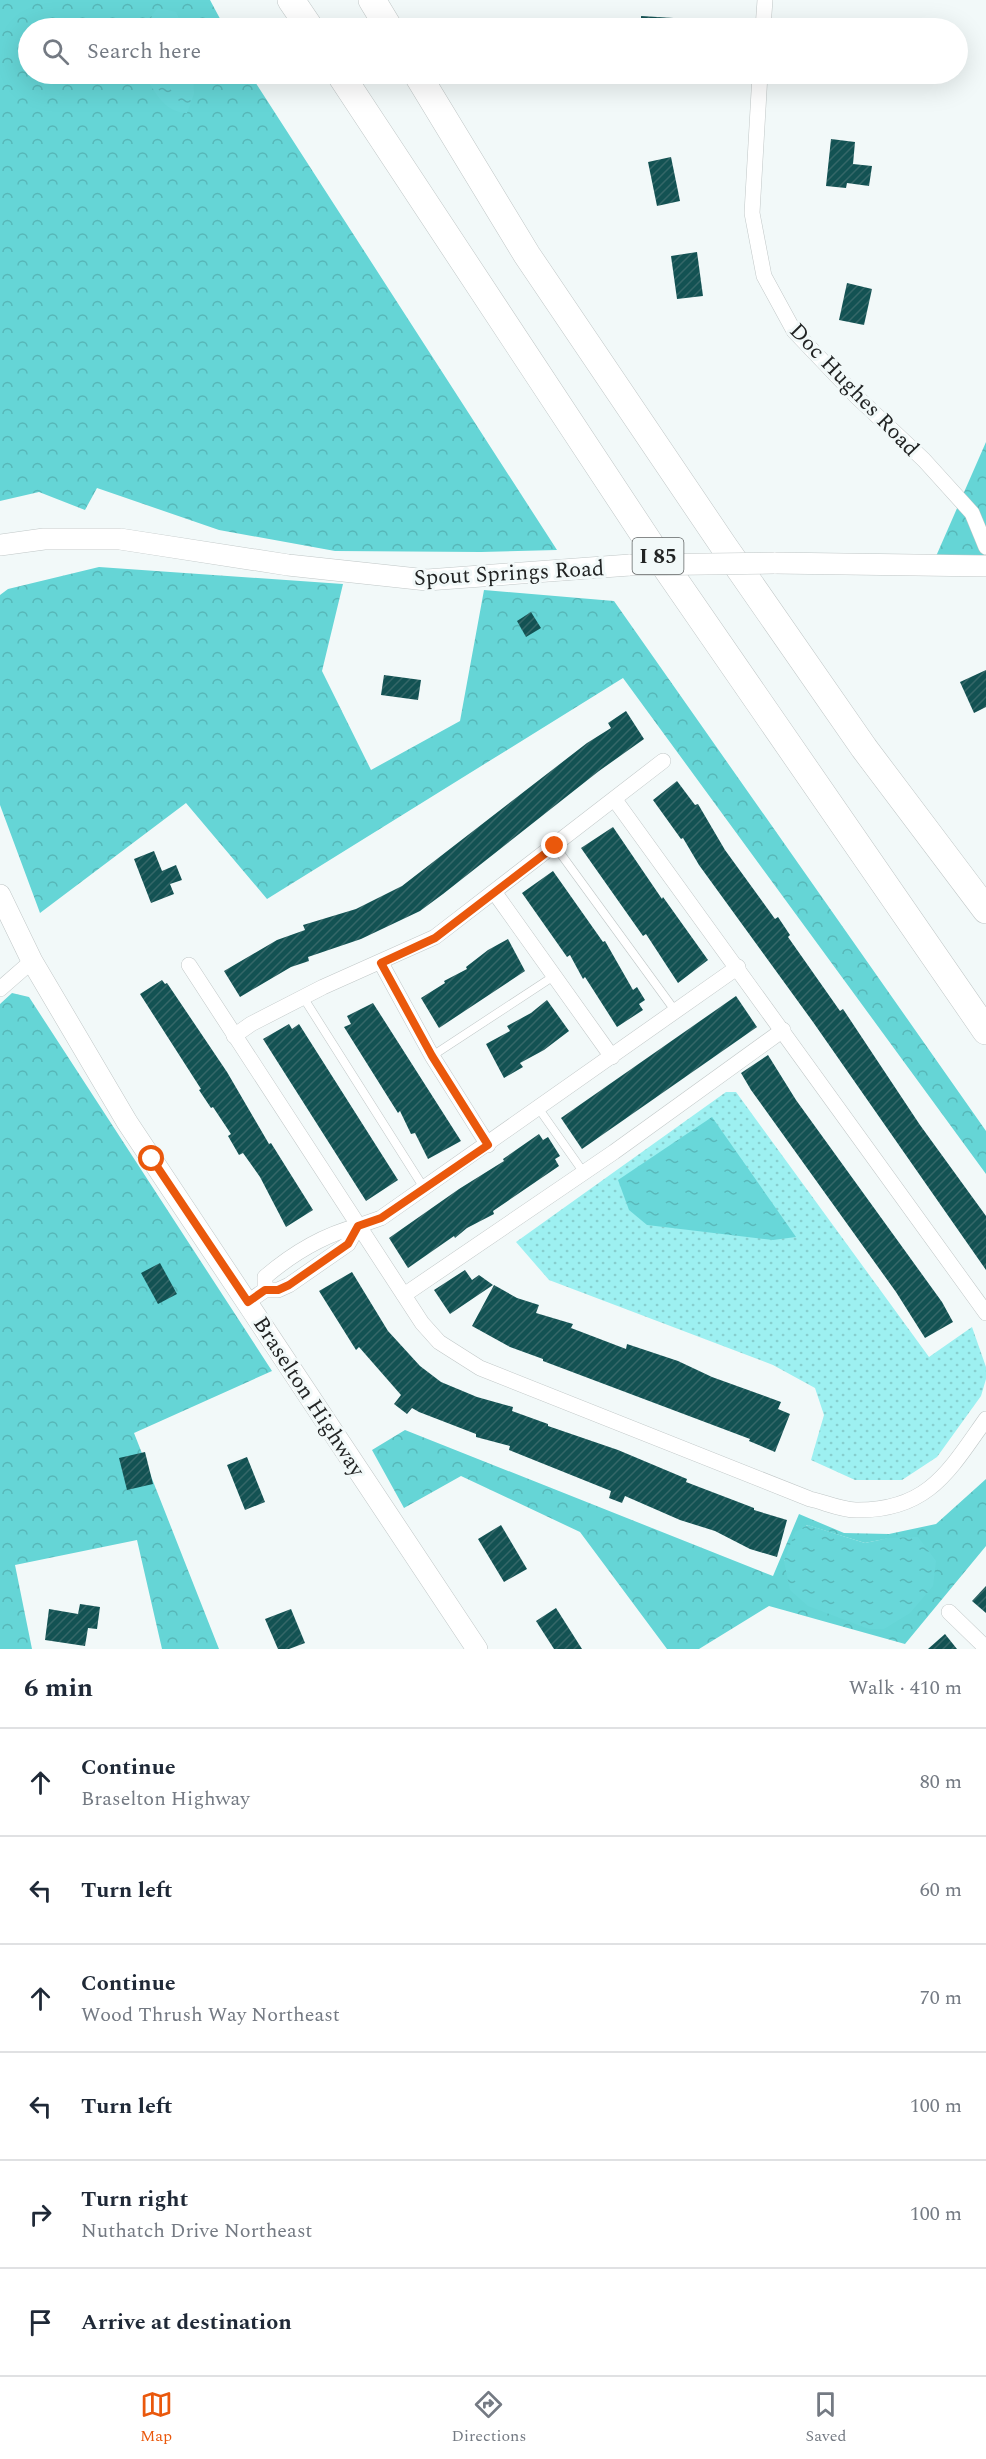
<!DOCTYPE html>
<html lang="en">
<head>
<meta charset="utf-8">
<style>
  :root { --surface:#fff; --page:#f2f2f3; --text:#1f2937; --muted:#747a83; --line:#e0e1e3; --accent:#ea580c }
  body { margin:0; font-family:Spectral,serif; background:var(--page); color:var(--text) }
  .stop { position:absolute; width:18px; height:18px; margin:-14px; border:4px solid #ea580c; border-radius:50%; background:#fff }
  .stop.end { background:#ea580c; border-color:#fff; box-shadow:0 2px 6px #0008 }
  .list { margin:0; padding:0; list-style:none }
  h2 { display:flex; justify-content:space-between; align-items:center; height:78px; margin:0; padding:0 24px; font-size:26px }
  h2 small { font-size:20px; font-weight:400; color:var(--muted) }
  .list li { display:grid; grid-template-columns:39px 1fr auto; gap:18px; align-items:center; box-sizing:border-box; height:108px; padding:0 24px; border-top:2px solid var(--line) }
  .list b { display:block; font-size:22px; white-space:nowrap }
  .list p { margin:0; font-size:20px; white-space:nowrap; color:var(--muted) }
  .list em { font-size:20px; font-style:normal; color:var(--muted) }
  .icon { flex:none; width:33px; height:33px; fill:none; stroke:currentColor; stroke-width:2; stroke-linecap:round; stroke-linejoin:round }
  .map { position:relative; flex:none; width:986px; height:1649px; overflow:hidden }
  .search { position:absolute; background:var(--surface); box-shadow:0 6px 24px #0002; left:18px; right:18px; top:18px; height:66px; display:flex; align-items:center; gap:15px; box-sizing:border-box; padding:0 21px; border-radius:33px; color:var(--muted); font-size:22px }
  .sheet { height:726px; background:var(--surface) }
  nav { display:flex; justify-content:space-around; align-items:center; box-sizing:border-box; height:84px; border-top:2px solid var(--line); background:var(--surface); font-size:16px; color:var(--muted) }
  nav a { display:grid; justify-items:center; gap:3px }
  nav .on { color:var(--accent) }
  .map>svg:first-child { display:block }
</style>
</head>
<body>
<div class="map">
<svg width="986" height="1649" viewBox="0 0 986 1649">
  <defs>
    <pattern id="grass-dots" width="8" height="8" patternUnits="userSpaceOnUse" patternTransform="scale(1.5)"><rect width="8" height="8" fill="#9df0f1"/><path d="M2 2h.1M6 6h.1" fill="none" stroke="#87cece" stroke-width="1.8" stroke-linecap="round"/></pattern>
    <pattern id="forest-crowns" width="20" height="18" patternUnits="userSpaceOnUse" patternTransform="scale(1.5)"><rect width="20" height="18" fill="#65d5d6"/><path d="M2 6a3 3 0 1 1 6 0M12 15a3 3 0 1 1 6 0" fill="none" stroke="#57b7b8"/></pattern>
    <pattern id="water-ripples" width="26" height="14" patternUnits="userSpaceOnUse" patternTransform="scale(1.5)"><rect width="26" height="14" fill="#68d7d9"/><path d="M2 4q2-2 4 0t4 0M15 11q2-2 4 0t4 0" fill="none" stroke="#5ab8ba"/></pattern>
    <pattern id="building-hatch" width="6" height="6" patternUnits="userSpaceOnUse" patternTransform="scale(1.5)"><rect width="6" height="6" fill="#135253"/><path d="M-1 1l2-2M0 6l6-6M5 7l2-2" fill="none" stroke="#356768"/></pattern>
  </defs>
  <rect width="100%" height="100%" fill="#f2f9f9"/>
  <polygon fill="url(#grass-dots)" points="726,1092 736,1092 929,1357 972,1327 986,1367 986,1379 981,1396 937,1457 902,1480 855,1480 811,1460 824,1415 815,1388 773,1365 549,1280 516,1242"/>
  <g fill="url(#forest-crowns)" fill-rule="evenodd">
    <polygon points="0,0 210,0 225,28 28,28 28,74 250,74 557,550 481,552 335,551 219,530 97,488 85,510 39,492 0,501"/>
    <polygon points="986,442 986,574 930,570"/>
    <polygon points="99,567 343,584 322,671 371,770 460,721 484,590 614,601 986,1131 986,1174 623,678 267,899 186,803 40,913 0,805 0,595 8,589"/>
    <polygon points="12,993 29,997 272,1371 134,1433 219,1649 162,1649 137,1540 15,1565 32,1649 0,1649 0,1004"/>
    <path d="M405 1430 773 1576 799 1514 844 1533 889 1534 936 1524 986 1479V1546L905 1644 769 1606 699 1649H667L580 1532 461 1476 404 1508 372 1450ZM807 1525 865 1543 890 1538 784 1561Z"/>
  </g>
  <g fill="url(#water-ripples)">
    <polygon points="158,8 176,12 183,28 141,28"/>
    <path d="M144 74H193L194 94 187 113C165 113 154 91 144 74Z"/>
    <polygon points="712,1117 796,1237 773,1240 647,1225 629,1210 618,1180"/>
    <polygon points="808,1525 865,1543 890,1538 918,1537 936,1561 933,1586 910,1613 884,1629 869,1629 808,1606 790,1590 784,1561 795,1532"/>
  </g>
  <g fill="url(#building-hatch)">
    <polygon points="641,16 690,19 690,28 641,28"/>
    <polygon points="831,139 855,142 853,164 872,166 869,186 847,183 846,188 826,186"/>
    <polygon points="671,157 680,201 657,206 648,162"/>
    <polygon points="697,252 703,296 677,299 671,256"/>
    <polygon points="847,283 872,289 864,325 839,320"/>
    <polygon points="531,612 541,628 526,637 517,621"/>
    <polygon points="986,670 986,707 974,713 960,682"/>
    <polygon points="384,675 421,680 418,700 381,695"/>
    <polygon points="626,711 644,739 599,771 443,894 420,911 361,939 308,957 309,961 291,967 240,997 224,971 277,940 305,930 303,925 356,909 402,886 587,743 611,728 608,723"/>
    <polygon points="677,781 695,805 698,804 725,850 775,919 778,917 790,935 788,937 840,1011 843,1009 920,1125 986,1216 986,1270 813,1022 699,865 683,838 681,839 653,800"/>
    <polygon points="613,827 662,899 663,897 708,960 678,983 646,934 643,936 581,848"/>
    <polygon points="154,851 162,871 176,865 182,880 170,884 174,894 151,903 134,859"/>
    <polygon points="553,871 603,942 605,941 633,990 637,987 645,1000 639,1004 643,1010 617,1027 585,977 583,979 570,955 567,957 522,893"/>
    <polygon points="508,939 525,971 439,1028 421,998 445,983 444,981 467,969 466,967 488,950"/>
    <polygon points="162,980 165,984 167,983 227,1072 269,1144 271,1143 313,1210 286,1227 260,1177 243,1153 239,1155 228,1136 231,1134 213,1107 211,1108 199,1090 201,1089 140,994"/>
    <polygon points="736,996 757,1027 582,1149 561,1118"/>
    <polygon points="547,1000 569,1031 544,1050 520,1063 523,1067 504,1078 486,1044 510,1031 507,1026 531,1013"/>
    <polygon points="373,1003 461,1141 428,1159 415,1133 411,1134 400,1111 398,1113 344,1027 351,1024 347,1016"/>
    <polygon points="289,1024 292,1029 299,1024 398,1180 366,1201 263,1039"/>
    <polygon points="768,1055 796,1100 942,1302 953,1322 925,1338 896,1292 751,1090 741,1073"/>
    <polygon points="539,1134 543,1140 548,1137 560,1156 555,1159 559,1166 493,1211 494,1214 467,1228 455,1238 454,1236 408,1268 389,1238 459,1189 504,1161 503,1159"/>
    <polygon points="160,1263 177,1294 158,1304 141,1273"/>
    <polygon points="465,1270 472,1280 479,1275 493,1285 450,1314 434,1290"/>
    <polygon points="352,1272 388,1331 420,1366 441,1382 477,1397 513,1407 512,1411 548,1424 548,1426 618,1450 687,1479 686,1482 754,1508 754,1510 787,1520 777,1557 750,1549 715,1531 680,1520 625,1496 622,1503 609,1498 611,1491 509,1450 510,1446 476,1437 476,1434 419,1412 412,1408 407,1414 394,1404 401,1395 359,1347 356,1350 319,1291"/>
    <polygon points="494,1285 517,1298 539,1305 536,1313 573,1324 571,1328 626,1349 627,1344 678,1361 712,1377 781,1402 778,1409 790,1414 775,1452 749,1441 750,1439 543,1361 543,1359 510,1347 472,1326"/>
    <polygon points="145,1452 153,1484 127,1490 119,1458"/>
    <polygon points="247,1457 265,1502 245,1510 227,1465"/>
    <polygon points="501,1525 527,1569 504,1582 478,1539"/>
    <polygon points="986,1586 986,1613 972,1601"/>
    <polygon points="80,1604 100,1607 97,1629 88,1628 85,1646 45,1640 49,1609 78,1614"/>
    <polygon points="556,1608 582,1649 554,1649 536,1621"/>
    <polygon points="291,1609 305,1643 289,1649 278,1649 265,1619"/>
    <polygon points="945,1634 957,1649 928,1649"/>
  </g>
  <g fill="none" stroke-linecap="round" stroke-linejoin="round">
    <defs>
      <g id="lane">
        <polyline points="555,846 676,1012"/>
        <polyline points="303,997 424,1188"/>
        <polyline points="432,1056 554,976"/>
        <polyline points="539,1109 584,1173"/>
      </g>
      <g id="street">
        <polyline points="763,28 765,0"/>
        <polyline points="760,74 752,213 764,276 794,331 857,397 924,460 972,513 986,547"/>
        <polyline points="615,800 986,1313"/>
        <polyline points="495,893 612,1057"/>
        <polyline points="381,963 432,1056 488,1145"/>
        <path d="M189 965 422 1323 439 1342 480 1368 810 1499C824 1502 841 1510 856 1510 928 1511 949 1471 986 1419"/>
        <polyline points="0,989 32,961"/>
        <polyline points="234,1036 251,1024 323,987 435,937 663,761"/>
        <polyline points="358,1226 381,1218 738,967"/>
        <polyline points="404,1295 614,1152 783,1030"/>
        <path d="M248 1302 265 1290H278L289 1285 348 1244 358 1226C323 1235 292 1254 265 1277V1290"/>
        <polyline points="949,1612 986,1648"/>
      </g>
      <g id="secondary">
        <polyline points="0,545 44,539 120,539 288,565 427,580 630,565"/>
        <polyline points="774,563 986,566"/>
        <polyline points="0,895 32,961 127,1122 477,1649"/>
      </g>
      <g id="highway">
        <polyline points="291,0 310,28"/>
        <polyline points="372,0 389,28"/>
        <polyline points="340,74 656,553 986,1031"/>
        <polyline points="417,74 527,255 723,545 864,748 986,910"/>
      </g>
    </defs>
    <use href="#lane" stroke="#c0c7c7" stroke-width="9"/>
    <use href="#street" stroke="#c0c7c7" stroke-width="16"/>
    <use href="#secondary" stroke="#c0c7c7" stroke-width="22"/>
    <use href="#highway" stroke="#c0c7c7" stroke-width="28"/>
    <use href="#lane" stroke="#fff" stroke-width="8"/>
    <use href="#street" stroke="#fff" stroke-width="15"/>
    <use href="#secondary" stroke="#fff" stroke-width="21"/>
    <use href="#highway" stroke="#fff" stroke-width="27"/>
    <defs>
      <polyline id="secondary-bridge" points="630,565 774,563"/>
    </defs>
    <use href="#secondary-bridge" stroke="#c0c7c7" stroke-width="22" stroke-linecap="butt"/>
    <use href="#secondary-bridge" stroke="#fff" stroke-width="21"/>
  </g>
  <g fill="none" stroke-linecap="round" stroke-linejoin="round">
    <polyline stroke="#ea580c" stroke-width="8" points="152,1159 248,1302 265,1290 278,1290 289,1285 348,1244 358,1226 381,1218 488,1145 432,1056 381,963 435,938 555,846"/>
  </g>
  <g text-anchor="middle" stroke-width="6" stroke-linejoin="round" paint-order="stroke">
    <rect fill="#f2f9f9" stroke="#606464" stroke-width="1.5" x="632.5" y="538" width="51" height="36" rx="4.5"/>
    <g font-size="21" font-weight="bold" fill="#222424">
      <text x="658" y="563">I 85</text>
    </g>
    <g font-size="22" fill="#222424" stroke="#f2f9f9">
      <text transform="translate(855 389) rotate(46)" y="8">Doc Hughes Road</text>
      <text transform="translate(509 572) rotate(-3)" y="8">Spout Springs Road</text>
      <text transform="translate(310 1396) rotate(57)" y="8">Braselton Highway</text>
    </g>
  </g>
</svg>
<div class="stop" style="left:152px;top:1159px"></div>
<div class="stop end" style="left:555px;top:846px"></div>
<div class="search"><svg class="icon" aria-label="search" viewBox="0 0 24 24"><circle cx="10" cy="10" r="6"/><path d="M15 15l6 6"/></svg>Search here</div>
</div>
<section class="sheet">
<h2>6 min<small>Walk · 410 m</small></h2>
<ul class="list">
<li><svg class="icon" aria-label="ahead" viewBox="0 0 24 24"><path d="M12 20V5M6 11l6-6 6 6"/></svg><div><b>Continue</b><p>Braselton Highway</p></div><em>80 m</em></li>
<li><svg class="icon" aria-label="left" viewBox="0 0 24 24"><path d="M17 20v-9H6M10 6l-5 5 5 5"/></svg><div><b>Turn left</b></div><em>60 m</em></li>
<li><svg class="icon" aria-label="ahead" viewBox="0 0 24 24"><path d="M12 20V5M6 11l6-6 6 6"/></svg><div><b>Continue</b><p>Wood Thrush Way Northeast</p></div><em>70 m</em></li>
<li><svg class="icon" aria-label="left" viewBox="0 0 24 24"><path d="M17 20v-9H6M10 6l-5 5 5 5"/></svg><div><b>Turn left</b></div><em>100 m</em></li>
<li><svg class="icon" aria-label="right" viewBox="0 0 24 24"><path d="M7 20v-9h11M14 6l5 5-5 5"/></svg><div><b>Turn right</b><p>Nuthatch Drive Northeast</p></div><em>100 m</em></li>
<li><svg class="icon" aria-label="arrive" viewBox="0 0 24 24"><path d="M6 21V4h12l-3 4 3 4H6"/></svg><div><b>Arrive at destination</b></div></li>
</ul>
</section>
<nav>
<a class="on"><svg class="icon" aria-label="map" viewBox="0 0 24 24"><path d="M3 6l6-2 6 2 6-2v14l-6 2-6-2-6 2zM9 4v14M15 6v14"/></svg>Map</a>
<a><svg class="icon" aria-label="directions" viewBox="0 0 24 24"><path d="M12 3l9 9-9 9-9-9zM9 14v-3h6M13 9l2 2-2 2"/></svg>Directions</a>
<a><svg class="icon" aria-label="saved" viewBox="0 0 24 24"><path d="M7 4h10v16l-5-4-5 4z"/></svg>Saved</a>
</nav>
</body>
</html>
